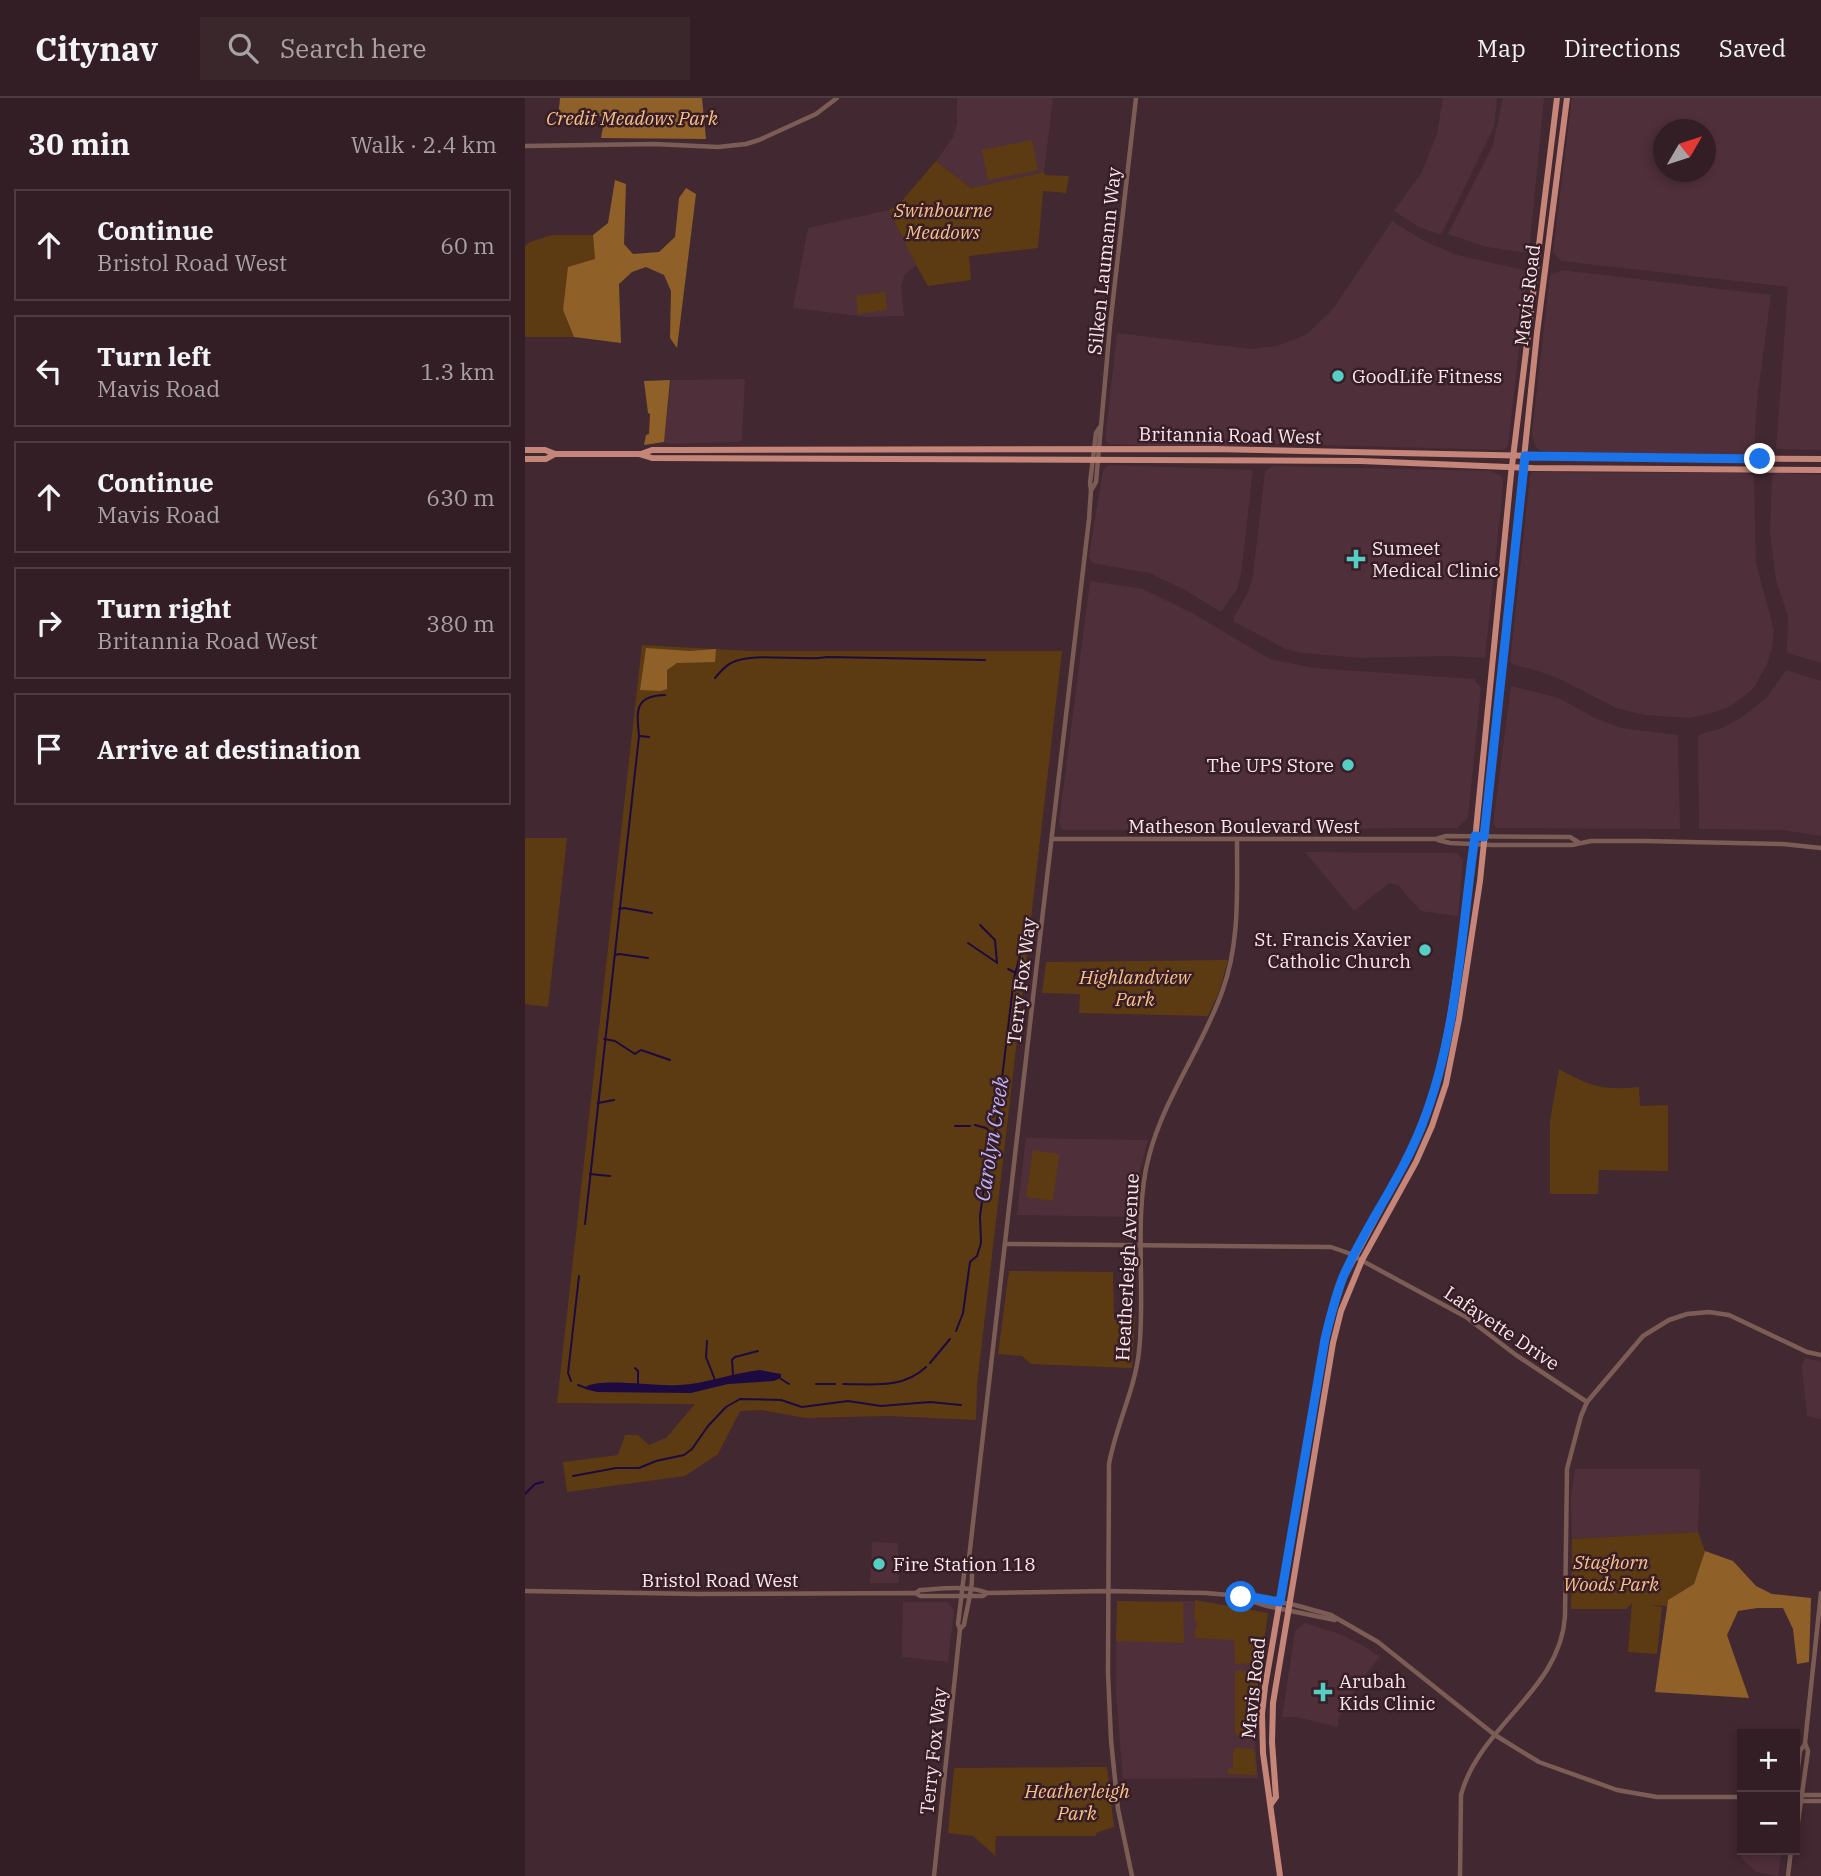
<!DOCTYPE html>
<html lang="en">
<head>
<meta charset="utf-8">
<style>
  :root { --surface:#321e24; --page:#3a272c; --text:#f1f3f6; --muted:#a8a2a6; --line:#4d3c41 }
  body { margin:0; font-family:"IBM Plex Serif",serif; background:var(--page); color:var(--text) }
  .controls { position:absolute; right:21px; bottom:21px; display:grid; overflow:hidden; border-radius:0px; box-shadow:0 4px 10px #0003 }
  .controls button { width:63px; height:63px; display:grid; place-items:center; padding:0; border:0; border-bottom:2px solid var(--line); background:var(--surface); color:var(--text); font:35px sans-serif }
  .compass { position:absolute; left:1128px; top:21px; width:63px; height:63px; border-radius:50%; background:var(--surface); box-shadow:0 4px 10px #0003; rotate:51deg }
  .stop { position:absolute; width:21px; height:21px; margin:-16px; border:5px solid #1a73e8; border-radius:50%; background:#fff }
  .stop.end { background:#1a73e8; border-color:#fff; box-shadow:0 2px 7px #0008 }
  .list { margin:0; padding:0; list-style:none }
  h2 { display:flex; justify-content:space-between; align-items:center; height:91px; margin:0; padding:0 28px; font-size:30px }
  h2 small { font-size:23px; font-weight:400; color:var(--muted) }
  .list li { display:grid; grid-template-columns:46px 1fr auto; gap:21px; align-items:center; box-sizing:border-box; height:112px; margin:0 14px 14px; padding:0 14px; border:2px solid var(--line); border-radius:0px }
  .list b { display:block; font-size:26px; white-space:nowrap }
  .list p { margin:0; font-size:23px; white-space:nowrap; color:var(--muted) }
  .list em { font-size:23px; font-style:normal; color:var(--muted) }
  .icon { flex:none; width:38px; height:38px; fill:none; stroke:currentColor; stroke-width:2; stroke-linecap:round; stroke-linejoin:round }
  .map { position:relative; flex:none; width:1296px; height:1778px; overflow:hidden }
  header { display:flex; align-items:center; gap:42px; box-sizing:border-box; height:98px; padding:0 35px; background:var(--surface); border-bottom:2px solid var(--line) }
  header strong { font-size:33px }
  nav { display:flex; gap:38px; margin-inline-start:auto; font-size:24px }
  .search { width:490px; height:63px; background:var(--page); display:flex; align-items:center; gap:18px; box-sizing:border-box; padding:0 24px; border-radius:0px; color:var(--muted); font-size:26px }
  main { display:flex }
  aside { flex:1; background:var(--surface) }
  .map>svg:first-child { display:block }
</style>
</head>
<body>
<header>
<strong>Citynav</strong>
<div class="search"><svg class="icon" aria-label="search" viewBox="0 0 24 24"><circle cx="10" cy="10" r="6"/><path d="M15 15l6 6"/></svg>Search here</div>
<nav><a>Map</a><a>Directions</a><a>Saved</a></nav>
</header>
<main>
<aside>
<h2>30 min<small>Walk · 2.4 km</small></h2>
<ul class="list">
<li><svg class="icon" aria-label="ahead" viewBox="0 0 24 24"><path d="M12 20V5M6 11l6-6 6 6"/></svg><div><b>Continue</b><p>Bristol Road West</p></div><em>60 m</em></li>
<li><svg class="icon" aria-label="left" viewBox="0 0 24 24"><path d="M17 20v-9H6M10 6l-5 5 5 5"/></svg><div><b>Turn left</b><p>Mavis Road</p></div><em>1.3 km</em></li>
<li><svg class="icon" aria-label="ahead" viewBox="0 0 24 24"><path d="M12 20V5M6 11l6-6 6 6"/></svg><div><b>Continue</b><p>Mavis Road</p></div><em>630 m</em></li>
<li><svg class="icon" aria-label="right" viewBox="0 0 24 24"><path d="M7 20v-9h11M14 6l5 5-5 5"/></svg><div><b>Turn right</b><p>Britannia Road West</p></div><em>380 m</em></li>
<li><svg class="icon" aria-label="arrive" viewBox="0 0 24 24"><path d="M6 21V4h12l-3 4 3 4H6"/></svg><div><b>Arrive at destination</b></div></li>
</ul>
</aside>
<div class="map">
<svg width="1296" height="1778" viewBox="0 0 1296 1778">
  <rect width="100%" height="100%" fill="#422830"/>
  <g fill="#4f2f3a" fill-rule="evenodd">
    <polygon points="432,0 528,0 519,74 446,90 411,63 428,39 432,25"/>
    <polygon points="918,0 972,0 969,29 916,137 894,129 869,113 897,74 912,36"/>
    <polygon points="978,0 1019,0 1004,155 961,149 923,136 968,47"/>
    <path d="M1047 0H1296V352L1251 351 1263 189 1036 163 1028 154ZM1139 32H1181V74H1139Z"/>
    <polygon points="364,112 391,167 380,176 376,188 379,218 341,219 268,210 283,130"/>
    <polygon points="867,123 899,143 932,157 1003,173 983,348 978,352 749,346 670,350 584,346 580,342 592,235 726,251 752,248 773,240 783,235 808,211"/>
    <polygon points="1037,172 1246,197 1232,302 1229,356 1224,360 1021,354 1014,352 1009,346 1007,335 1025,177"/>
    <polygon points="220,281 217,342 214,344 144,346 139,344 146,282"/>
    <polygon points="587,367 728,372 716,477 712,491 696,514 660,492 624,475 567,465 564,458 578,373 581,368"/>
    <polygon points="749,368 965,373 975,377 978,381 978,389 960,560 923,558 835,560 777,555 761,551 709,524 709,519 723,494 728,478 740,373"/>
    <polygon points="1007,374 1224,375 1229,378 1231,465 1249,532 1247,550 1242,566 1228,591 1206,608 1191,614 1165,620 1120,617 1091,610 1035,581 1007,571 989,567 985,564 1005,377"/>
    <polygon points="1251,375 1296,377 1296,565 1262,555 1263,518 1251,482 1245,435 1247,378"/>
    <polygon points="565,483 618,491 667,515 745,561 789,570 949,581 956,590 943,720 932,730 537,732 534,724"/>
    <polygon points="1261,572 1296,583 1296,738 1257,732 1174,731 1173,637 1197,630 1216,620 1242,599"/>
    <polygon points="986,588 1034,600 1070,620 1096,630 1153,637 1155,731 972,730 968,726"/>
    <polygon points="780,754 932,755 938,762 933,818 896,813 873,787 864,785 829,813"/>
    <polygon points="501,1040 623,1042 614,1075 610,1119 492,1117"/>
    <polygon points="1280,1260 1296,1264 1296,1321 1282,1318 1277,1269"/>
    <polygon points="1050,1371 1175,1371 1173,1434 1047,1441 1046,1400"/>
    <polygon points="347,1444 373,1445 374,1485 345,1485"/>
    <polygon points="665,1503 730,1513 739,1529 727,1607 733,1680 598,1681 591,1596 592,1505"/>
    <polygon points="378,1504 422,1504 429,1512 423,1564 377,1559"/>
    <polygon points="780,1525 815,1536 837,1547 855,1559 837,1581 813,1621 813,1629 771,1619 757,1619 770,1533"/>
    <polygon points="1217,1748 1217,1752 1257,1752 1253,1778 1231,1774 1216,1760"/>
  </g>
  <g fill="#5d3b12">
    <polygon points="507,42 513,72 463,82 457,52"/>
    <polygon points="411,63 446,90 519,74 520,77 544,78 541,95 518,93 513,150 444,158 446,182 403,188 391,167 364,112 376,104"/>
    <polygon points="27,137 68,137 70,161 38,212 49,239 0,239 0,148 5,144"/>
    <polygon points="360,194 362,212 333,216 331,198"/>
    <polygon points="117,547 225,553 537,553 452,1287 451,1322 363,1318 280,1320 237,1312 215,1313 193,1356 160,1378 42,1394 38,1364 93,1357 100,1337 113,1337 124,1347 141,1340 170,1306 32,1305"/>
    <polygon points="0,740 42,740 23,909 0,906"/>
    <polygon points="703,862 694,894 683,918 554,915 555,896 517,895 521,864"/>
    <path d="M1034 971C1064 988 1080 993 1114 989L1115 1008 1143 1007V1073L1074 1072 1073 1096H1025V1023Z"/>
    <polygon points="508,1052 534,1056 528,1103 501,1099"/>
    <polygon points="484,1173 588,1174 589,1222 610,1218 607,1270 506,1266 497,1258 473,1256"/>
    <polygon points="1173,1434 1180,1453 1169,1486 1143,1502 1142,1508 1123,1507 1137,1509 1132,1556 1103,1554 1107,1505 1101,1511 1046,1511 1047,1441"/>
    <polygon points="670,1502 743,1515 736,1565 710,1566 709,1542 669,1540 672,1524 669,1521"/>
    <polygon points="592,1503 658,1504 659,1545 591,1543"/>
    <polygon points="710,1573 734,1573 730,1633 720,1638 713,1638 710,1634"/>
    <polygon points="710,1650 729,1651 732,1677 703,1676 703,1671 708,1671 708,1655"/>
    <polygon points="582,1669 589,1729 571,1735 571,1738 471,1738 470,1756 474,1761 448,1738 423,1735 429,1670"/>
  </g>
  <g fill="#906029">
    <polygon points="35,0 177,0 181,41 76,40 80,18 33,20"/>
    <polygon points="90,82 101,86 99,146 108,156 134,154 150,139 154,100 161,90 171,96 152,250 145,240 146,193 139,177 121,169 107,174 94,186 96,245 49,239 38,212 43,169 70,161 68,137 83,125"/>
    <polygon points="145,282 139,344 119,347 121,337 124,336 125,316 123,315 119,283"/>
    <polygon points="121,550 165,553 191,551 190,564 152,565 142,572 142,591 135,593 115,592"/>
    <polygon points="1180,1453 1208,1463 1231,1488 1247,1496 1286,1500 1284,1564 1272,1566 1268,1531 1258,1510 1232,1510 1213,1513 1202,1537 1224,1600 1130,1594 1143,1502 1169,1486"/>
  </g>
  <path fill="#1c0a40" d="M235 1272 256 1276V1280L249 1283 203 1286 166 1295 72 1294 60 1291 62 1288C82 1280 129 1289 154 1287 181 1286 207 1275 235 1272Z"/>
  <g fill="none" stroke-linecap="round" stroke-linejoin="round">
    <g stroke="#1c0a40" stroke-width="2">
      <path d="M190 580C195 574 200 568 206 565 227 553 276 564 302 559L460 562"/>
      <polyline points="115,638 124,639"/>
      <polyline points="94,811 99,810 127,815"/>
      <polyline points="455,827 470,842 472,865"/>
      <polyline points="443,845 471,864"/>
      <polyline points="90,857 94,856 123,860"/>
      <polyline points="483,871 491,875"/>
      <polyline points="79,941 90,943 110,956 116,952 145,962"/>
      <polyline points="73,1005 89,1002"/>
      <polyline points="450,1027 461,1030 467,1036"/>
      <polyline points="430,1028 445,1028"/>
      <polyline points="65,1076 85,1078"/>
      <path d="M60 1126 114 638C112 614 108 598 140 597"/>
      <polyline points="431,1233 438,1215 445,1164 452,1158 456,1145 455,1118 466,1040 471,1031 489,880 498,846"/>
      <polyline points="182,1243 181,1259 190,1282"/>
      <polyline points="405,1265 425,1241"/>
      <polyline points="110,1270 113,1273 113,1289"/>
      <polyline points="208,1277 207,1262 210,1259 233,1253"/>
      <polyline points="256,1281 264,1286"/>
      <polyline points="46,1283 43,1275 54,1178"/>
      <polyline points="291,1286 310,1286"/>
      <path d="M318 1286C348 1286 378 1291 401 1269"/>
      <polyline points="53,1287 61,1290"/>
      <polyline points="48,1378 91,1370 114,1370 131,1363 159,1357 167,1351 183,1328 201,1309 215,1301 256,1302 277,1309 323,1303 356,1308 405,1304 436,1307"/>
      <polyline points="0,1396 10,1386 18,1384"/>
    </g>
    <g stroke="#7c5d56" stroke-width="4.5">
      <polyline points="0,48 129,46 193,49 221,46 234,42 291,16 312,0"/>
      <polyline points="567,391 571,384 585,228 611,0"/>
      <polyline points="528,741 911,741 921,738 1045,739 1053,744"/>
      <polyline points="913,742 925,745 967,747 1047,747 1066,743 1119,743 1258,746 1296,750"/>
      <polyline points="480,1146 806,1149 823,1155 941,1219 991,1257 1062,1304"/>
      <polyline points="0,1493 173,1496 391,1495 395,1498 458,1498 462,1495"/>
      <path d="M391 1495 395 1492C413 1491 447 1487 462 1495L583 1493 681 1495 727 1499 770 1507 806 1517 853 1544 970 1637 1014 1664 1092 1692 1132 1699H1217"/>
      <polyline points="717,1500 742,1508 810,1522"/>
      <path d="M435 1531 439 1527C442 1507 452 1480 444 1461"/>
      <polyline points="1270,1693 1275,1653 1280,1646"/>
      <polyline points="1270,1697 1296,1697"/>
      <polyline points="1270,1703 1296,1703"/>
      <polyline points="1270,1734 1272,1731 1283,1653 1280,1645 1296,1495"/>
      <path d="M409 1778 435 1531 433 1526 440 1468 444 1460C483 1114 523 767 564 421L566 392 565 385 571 335 575 329"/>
      <path d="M607 1778 593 1711 586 1642 583 1575 584 1366C591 1327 610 1292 614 1253 621 1192 608 1117 624 1058 639 1000 677 950 697 894 715 846 712 793 712 742"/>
      <path d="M935 1778 936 1697C954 1628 1036 1592 1040 1518L1042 1371 1056 1318 1062 1304 1118 1238 1144 1222 1162 1216 1184 1214 1204 1217 1282 1254 1296 1257"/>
      <polyline points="1263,1778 1266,1752"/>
    </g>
    <g stroke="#c58679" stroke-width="6">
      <polyline points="0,352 20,352 30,356 114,356 127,360 836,363 1008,370 1296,372"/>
      <polyline points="116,356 127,352 154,352 688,351 1112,360 1296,361"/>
      <polyline points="0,361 21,361 30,356"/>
      <polyline points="746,1706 751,1699 747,1644 748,1605 808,1245 816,1213 837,1162 891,1064 907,1028 921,986 934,921 955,783 1012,235 1042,0"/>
      <polyline points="755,1778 738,1655 737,1616 740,1589 800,1241 818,1181 884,1058 898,1027 912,984 925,920 940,821 951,732 986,376 1032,0"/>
    </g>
  </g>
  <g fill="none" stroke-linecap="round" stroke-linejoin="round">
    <path stroke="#1a73e8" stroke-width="9" d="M716 1499H727L755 1504 800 1241C805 1220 810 1199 818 1179 841 1127 876 1081 897 1027 933 936 936 834 950 738L959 739 1000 358 1235 361"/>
  </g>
  <g fill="#55cec6" stroke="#371e26" stroke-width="2.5">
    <circle cx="813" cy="278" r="7"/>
    <path d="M827.5 450.5h7v7h7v7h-7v7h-7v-7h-7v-7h7z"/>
    <circle cx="823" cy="667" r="7"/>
    <circle cx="900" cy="852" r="7"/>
    <circle cx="354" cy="1466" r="7"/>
    <path d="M794.5 1583.5h7v7h7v7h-7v7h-7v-7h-7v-7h7z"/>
  </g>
  <g text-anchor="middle" stroke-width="5" stroke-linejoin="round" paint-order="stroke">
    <g font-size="19" font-style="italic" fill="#fac186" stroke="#371e26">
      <text x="107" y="27">Credit Meadows Park</text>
      <text x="418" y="119">Swinbourne<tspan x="418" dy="22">Meadows</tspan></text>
      <text x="610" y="886">Highlandview<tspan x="610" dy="22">Park</tspan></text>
      <text x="1086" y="1471">Staghorn<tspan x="1086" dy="22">Woods Park</tspan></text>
      <text x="552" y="1700">Heatherleigh<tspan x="552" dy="22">Park</tspan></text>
    </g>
    <g font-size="19" fill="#f9e7eb" stroke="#371e26">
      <text transform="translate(579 163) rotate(-84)" y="7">Silken Laumann Way</text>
      <text transform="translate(1002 197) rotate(-83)" y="7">Mavis Road</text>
      <text transform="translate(705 337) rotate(1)" y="7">Britannia Road West</text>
      <text x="719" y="735">Matheson Boulevard West</text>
      <text transform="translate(496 883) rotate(-83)" y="7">Terry Fox Way</text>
      <text transform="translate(602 1169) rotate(-87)" y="7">Heatherleigh Avenue</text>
      <text transform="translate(977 1230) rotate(34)" y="7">Lafayette Drive</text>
      <text x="195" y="1489">Bristol Road West</text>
      <text transform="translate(728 1590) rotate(-84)" y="7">Mavis Road</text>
      <text transform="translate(408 1653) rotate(-84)" y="7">Terry Fox Way</text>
    </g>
    <g font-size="19" fill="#f9e7eb" stroke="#371e26" text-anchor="start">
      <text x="827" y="285">GoodLife Fitness</text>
      <text x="847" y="457">Sumeet<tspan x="847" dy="22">Medical Clinic</tspan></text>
      <text x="809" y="674" text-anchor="end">The UPS Store</text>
      <text x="886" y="848" text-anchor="end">St. Francis Xavier<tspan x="886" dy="22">Catholic Church</tspan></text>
      <text x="368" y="1473">Fire Station 118</text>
      <text x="814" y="1590">Arubah<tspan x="814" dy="22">Kids Clinic</tspan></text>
    </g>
    <g font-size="21" font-style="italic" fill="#beb3fa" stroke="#371e26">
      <text transform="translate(467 1041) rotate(-81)" y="7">Carolyn Creek</text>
    </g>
  </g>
</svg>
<div class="controls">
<button>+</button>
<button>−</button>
</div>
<svg class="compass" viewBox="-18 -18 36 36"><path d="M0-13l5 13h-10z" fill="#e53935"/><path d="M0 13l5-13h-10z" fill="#a8a2a6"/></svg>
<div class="stop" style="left:716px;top:1499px"></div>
<div class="stop end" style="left:1235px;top:361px"></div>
</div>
</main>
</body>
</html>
